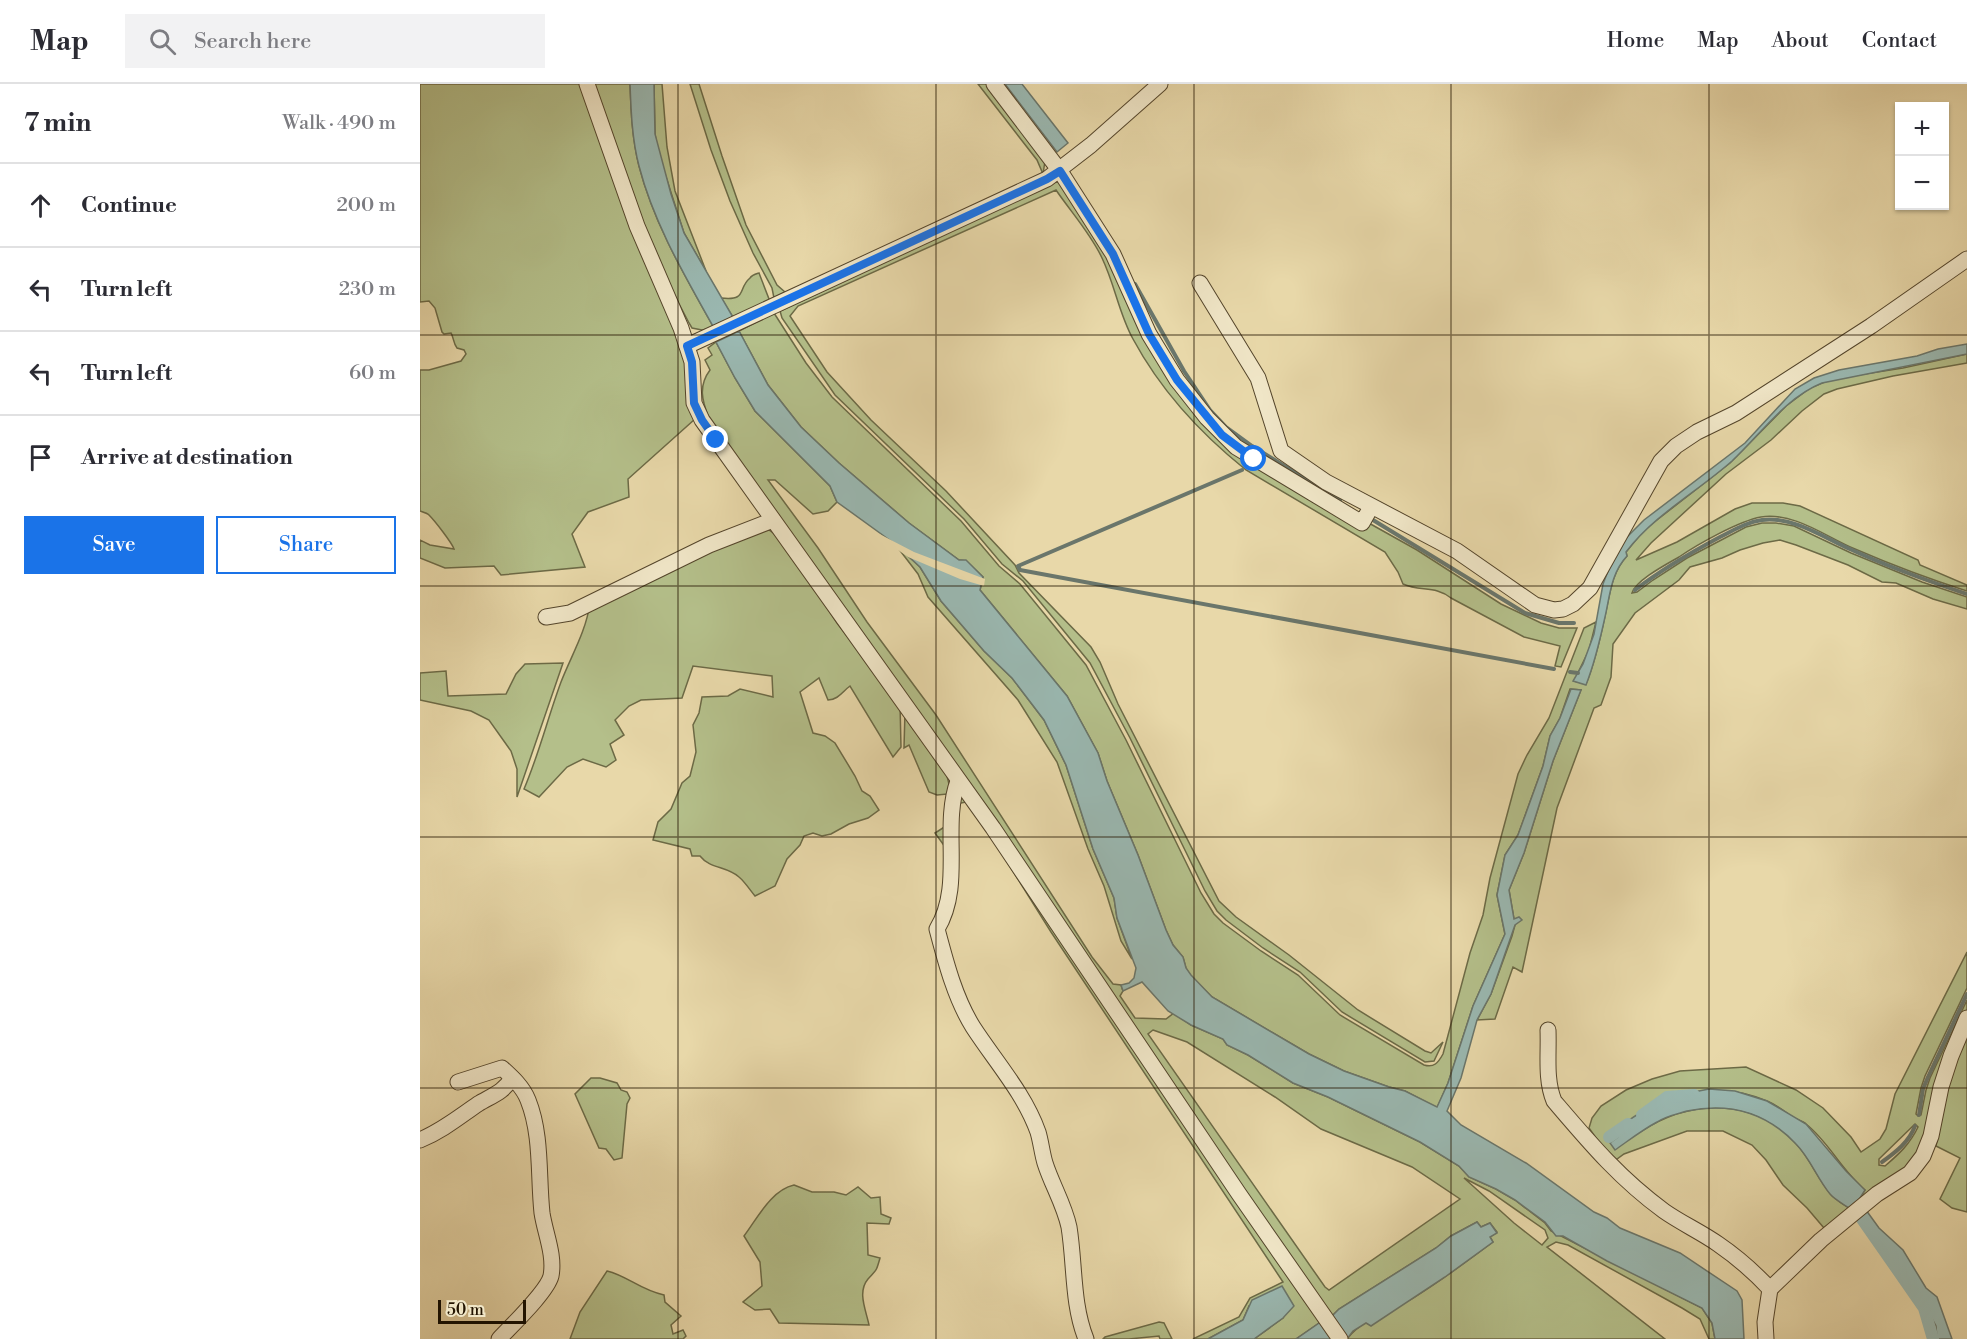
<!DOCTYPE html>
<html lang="en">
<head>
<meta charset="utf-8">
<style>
  :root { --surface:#fff; --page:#f2f2f3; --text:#2b2b33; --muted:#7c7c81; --line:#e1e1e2; --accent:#1a73e8 }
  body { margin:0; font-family:"Libre Bodoni",serif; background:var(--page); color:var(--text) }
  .controls { position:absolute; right:18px; top:18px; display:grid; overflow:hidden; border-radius:0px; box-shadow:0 2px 4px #0004 }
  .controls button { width:54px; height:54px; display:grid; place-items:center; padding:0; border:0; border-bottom:2px solid var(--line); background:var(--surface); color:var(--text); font:30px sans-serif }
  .scale { position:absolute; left:18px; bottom:15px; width:88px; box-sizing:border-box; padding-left:6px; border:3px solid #231401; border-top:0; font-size:16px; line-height:21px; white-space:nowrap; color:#231401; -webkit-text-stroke:4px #f0e6c7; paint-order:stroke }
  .stop { position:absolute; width:18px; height:18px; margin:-14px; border:4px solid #1a73e8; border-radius:50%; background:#fff }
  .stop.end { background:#1a73e8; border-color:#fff; box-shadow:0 2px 6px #0008 }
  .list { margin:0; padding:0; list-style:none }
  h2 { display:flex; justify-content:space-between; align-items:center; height:78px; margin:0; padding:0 24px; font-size:26px }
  h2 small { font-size:20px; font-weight:400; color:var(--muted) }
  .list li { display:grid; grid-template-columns:39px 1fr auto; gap:18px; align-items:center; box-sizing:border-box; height:84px; padding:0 24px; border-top:2px solid var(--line) }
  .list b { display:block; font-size:22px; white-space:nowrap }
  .list em { font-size:20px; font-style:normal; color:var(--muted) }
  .actions { display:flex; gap:12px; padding:18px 24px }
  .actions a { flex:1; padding:14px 0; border:2px solid var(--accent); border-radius:0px; text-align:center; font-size:21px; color:var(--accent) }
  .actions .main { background:var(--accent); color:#fff }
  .icon { flex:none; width:33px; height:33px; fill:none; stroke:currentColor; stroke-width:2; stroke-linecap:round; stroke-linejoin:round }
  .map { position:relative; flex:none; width:1547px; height:1255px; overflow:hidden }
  header { display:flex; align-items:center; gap:36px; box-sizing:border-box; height:84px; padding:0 30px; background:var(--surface); border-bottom:2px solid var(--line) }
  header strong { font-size:28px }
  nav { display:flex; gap:33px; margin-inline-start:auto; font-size:21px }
  .search { width:420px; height:54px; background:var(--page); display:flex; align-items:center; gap:15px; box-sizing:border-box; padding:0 21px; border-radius:0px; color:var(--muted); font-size:22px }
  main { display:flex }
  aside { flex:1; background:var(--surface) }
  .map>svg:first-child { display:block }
</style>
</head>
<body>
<header>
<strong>Map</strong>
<div class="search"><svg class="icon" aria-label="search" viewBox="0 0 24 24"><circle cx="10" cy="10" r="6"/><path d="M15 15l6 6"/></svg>Search here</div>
<nav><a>Home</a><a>Map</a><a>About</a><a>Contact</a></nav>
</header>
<main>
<aside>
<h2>7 min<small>Walk · 490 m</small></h2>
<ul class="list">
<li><svg class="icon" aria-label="ahead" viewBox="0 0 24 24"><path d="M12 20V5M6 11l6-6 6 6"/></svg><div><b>Continue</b></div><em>200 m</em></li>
<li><svg class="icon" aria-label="left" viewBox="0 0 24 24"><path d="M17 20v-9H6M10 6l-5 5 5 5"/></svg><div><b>Turn left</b></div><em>230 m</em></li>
<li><svg class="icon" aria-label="left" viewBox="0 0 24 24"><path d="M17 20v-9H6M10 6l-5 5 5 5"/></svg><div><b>Turn left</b></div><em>60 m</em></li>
<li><svg class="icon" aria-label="arrive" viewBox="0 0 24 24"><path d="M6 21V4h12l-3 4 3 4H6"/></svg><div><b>Arrive at destination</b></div></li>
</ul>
<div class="actions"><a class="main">Save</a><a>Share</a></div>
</aside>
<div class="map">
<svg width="1547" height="1255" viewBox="0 0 1547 1255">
  <rect width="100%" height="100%" fill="#e8d8a9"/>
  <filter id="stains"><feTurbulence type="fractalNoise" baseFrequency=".00333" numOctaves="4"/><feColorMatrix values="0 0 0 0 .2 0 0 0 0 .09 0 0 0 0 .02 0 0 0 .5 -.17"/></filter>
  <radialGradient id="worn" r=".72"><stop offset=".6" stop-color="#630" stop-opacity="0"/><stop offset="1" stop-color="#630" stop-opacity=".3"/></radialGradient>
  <g fill="#b4bf8a" stroke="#6c6a46" stroke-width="1.5" fill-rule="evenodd">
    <path d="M0 0H163L259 247 275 335 208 395 209 413 168 428 152 450 165 483 81 491 74 482 25 484 0 474V456L10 461 34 465C32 459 15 437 9 431 7 429 3 428 0 427V286H9L41 277 46 270 44 266 37 264C33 259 34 254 31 249L24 250 22 248 15 224 9 217 0 218Z"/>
    <path d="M171 0H210C211 27 212 55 219 82 234 140 265 192 294 244L282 246 272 244 269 239 241 185Z"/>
    <polygon points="234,0 242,0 247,63 255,107 286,187 264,149 238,68 235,50"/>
    <polygon points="270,0 279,0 302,72 326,141 357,201 365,208 354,214 352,204 333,169 310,117 291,66"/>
    <polygon points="558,0 568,0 625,77 623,90 617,76"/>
    <path d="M638 97 692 180 783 335 947 438 997 466 1081 520 1121 539 1139 544H1157L1141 583 1135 582 1140 562 1104 553 1031 514C1015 501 1000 508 983 500L978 488 965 468 826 386C781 350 741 307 713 255 699 230 695 201 682 174 671 150 651 128 636 106L378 222 370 232 407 288 451 336 526 407 595 481 599 489 671 563 680 578 698 620 799 817 816 833 869 871 938 926 1005 967 1011 969 1023 958 1014 977 1005 978 922 928 880 888 843 864 806 836 797 827 785 807 710 654 670 579 603 497 582 480 544 435 415 311 362 234 360 227Z"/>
    <path d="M339 189 349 215 346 220 314 235 301 214C328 217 317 205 330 194 332 191 336 190 339 189Z"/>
    <path d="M354 229 386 279 412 313 541 437 579 482 600 500 666 581 706 656 781 809 794 830 803 839 841 867 878 891 920 931 1004 981C1014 984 1018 979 1023 970L1050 869 1063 831 1070 794 1098 690 1107 671 1129 634 1164 544 1176 538 1169 566 1154 597 1166 600C1175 578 1180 556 1185 532 1190 511 1191 489 1207 472L1206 468 1224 446 1310 379 1366 322 1390 304 1412 295 1483 284 1547 270V279L1473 292 1417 305 1404 310 1382 327 1351 356 1306 390 1231 459 1216 476 1257 458 1315 425 1332 419H1363L1380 422 1498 476 1500 481 1547 501V507C1509 495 1472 481 1435 465 1406 453 1375 428 1341 433 1319 437 1278 460 1259 473 1247 480 1216 496 1212 509L1217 508 1233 496 1267 474 1326 443 1342 439H1356L1374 442 1431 469 1502 498 1547 513V525L1513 515 1476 499 1462 498 1428 481 1376 461 1360 456 1343 459 1320 466 1302 474 1270 483 1259 496 1215 529 1193 560 1191 593 1181 621 1174 624 1137 724 1102 888 1093 883 1075 935 1057 936 1071 910 1092 852 1095 841 1089 806 1104 769 1133 677 1161 606 1150 605 1140 634 1130 652 1123 682 1098 751 1085 771 1077 811 1085 850 1053 922 1028 999 1017 1024 985 1007 969 1003 924 987 889 970 792 913 770 891 766 884 763 873 753 861 746 846 718 771 687 697 678 669 647 612 560 506 563 493 546 477 539 476 489 439 419 379 381 343 348 301 319 247Z"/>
    <path d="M296 258 315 294 335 327 410 402 417 418 408 427 393 430 355 396H348L398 464 447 538 516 631 672 873 693 900 701 901 703 907 700 912 715 934 746 935 754 929 771 941 803 955 807 961 828 971 873 999 908 1013 1000 1058 1039 1082 1049 1093 1076 1105 1095 1116 1125 1139 1131 1147 1282 1224 1292 1239 1295 1255H1289L1280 1235 1262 1224 1148 1161 1136 1158 1127 1163 1245 1255H927C942 1235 972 1226 993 1214 1021 1197 1047 1177 1073 1158L1070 1153 1077 1148 1070 1139 1061 1143 1057 1138 1031 1152 1016 1164 919 1225 910 1234 289 334C282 317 278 302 290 286L285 276 292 271 288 264ZM733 946 767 958 855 1013 901 1045 992 1083 1040 1115 909 1206 905 1203 728 950ZM1044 1094 1069 1107 1125 1146 1128 1154 1122 1161 1094 1139Z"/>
    <path d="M342 444 349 446 363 456 417 539 480 620 481 663 473 673 430 602C423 607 418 616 408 616L399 594 380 608 393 649 405 652 415 659 435 692 442 707 450 712 459 726 448 734 429 740 411 750 402 752 393 749 384 752 380 761 367 775 355 802 335 812C330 806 325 798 319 793 307 782 290 785 280 772H272L270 765 233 756 238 738 251 725 262 699 270 692 276 668 273 641 279 629 282 613 308 612 320 605 353 613 352 592 273 582 262 614 221 616 209 622 195 636 204 651 190 660 196 676 186 683 163 675 147 683 119 713 104 705C119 670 128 633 141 598 151 572 166 548 170 519Z"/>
    <polygon points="475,460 500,483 521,517 564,567 592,594 624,636 646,681 673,765 694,814 697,834 712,875 701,857 684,802 668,765 637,678 598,616 508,513 498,490"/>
    <polygon points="143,579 97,713 97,685 91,667 69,636 51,627 0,616 0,589 26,587 28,612 86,610 96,590 105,580"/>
    <polygon points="485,628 526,688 530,704 528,767 515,749 526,742 527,710 517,711 509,708 489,661 484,664"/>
    <polygon points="541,707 902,1237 876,1255 834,1255 863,1234 829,1222 823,1236 788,1255 773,1255 819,1233 830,1214 863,1198 631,848 569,749 546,718 536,720"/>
    <path d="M1547 868V904L1505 992 1501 1004 1496 1030 1498 1032 1501 1031 1506 1006 1510 994 1547 916V928L1494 1079 1440 1114 1445 1106C1422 1087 1409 1058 1386 1040 1383 1037 1378 1036 1374 1034 1365 1028 1357 1021 1347 1017 1294 994 1245 1012 1200 1044L1220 1048C1272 1014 1337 1013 1379 1063 1391 1077 1398 1095 1410 1109 1415 1116 1425 1121 1432 1126L1404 1144 1387 1124 1363 1101 1346 1076 1332 1061 1303 1047H1267L1204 1070 1193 1078 1169 1044 1172 1034 1181 1022 1206 1006 1232 995 1260 987 1326 983 1376 1006 1403 1024 1431 1053 1441 1068 1460 1055 1466 1045 1475 1010ZM1495 1040 1498 1043C1490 1060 1479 1070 1465 1082L1459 1081V1075Z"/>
    <polygon points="1547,949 1547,1128 1532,1124 1520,1115 1540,1074 1516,1062 1526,1007"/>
    <polygon points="171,994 180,994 197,999 201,1006 207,1008 210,1014 207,1020 202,1074 194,1076 186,1065 179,1064 155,1010"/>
    <path d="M374 1101 392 1108H414L426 1111 438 1103 451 1114 460 1113 461 1130 471 1134 469 1140 447 1139 448 1171 460 1174C456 1188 457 1185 448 1195 437 1208 446 1226 449 1241L359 1239 350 1225 335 1226 323 1218 342 1202 340 1178 324 1152C337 1135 351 1106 374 1101Z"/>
    <path d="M187 1187C208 1192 220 1206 244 1211L245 1218 261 1232 251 1241 253 1250 263 1246 266 1252 263 1255H150L160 1228Z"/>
    <polygon points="739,1238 744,1239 752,1255 740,1255 739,1252 709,1255 683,1255 685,1253"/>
  </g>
  <g fill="#9ab8b1" stroke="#6a766b" stroke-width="1.5">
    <path d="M210 0H234L235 50 251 110 264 149 314 235 294 244C265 192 234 140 219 82 212 55 211 27 210 0Z"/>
    <polygon points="585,0 602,0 648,59 637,68"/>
    <polygon points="319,247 348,301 381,343 419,379 489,439 539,476 546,476 563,493 560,506 647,612 678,669 687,697 718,771 746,846 753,861 763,873 766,884 771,891 792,913 889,970 924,987 969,1003 985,1007 1017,1023 1028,999 1053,922 1085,850 1077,811 1085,771 1098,751 1123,682 1130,652 1140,634 1151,605 1161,606 1133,677 1104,769 1089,806 1094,835 1099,833 1102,836 1095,841 1071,910 1057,936 1041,994 1027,1027 1041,1041 1106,1079 1174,1128 1187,1134 1200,1144 1260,1169 1317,1207 1322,1216 1324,1255 1295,1255 1292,1239 1282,1224 1187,1177 1143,1152 1136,1152 1125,1138 1095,1116 1076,1105 1049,1093 1039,1082 1000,1058 908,1013 873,999 828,971 807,961 803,955 771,941 748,927 722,898 703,907 701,901 709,899 714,894 716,884 697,834 694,814 673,765 646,681 624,636 592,594 564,567 521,517 500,483 475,460 417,418 410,402 335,327 315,294 296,258"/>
    <path d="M1547 260V270L1402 299C1365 314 1341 350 1312 377 1277 408 1234 431 1206 468L1207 472C1191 489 1190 511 1185 533 1180 556 1175 578 1166 601L1153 597 1163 580 1174 550 1183 500 1190 482 1206 454 1224 436 1325 359 1375 305 1394 294 1419 286 1497 272 1518 265Z"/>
    <path d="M1289 1005 1315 1007 1347 1017 1386 1040 1426 1087 1445 1106 1440 1114 1442 1117 1432 1126C1425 1121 1415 1116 1410 1110 1397 1094 1390 1074 1376 1060 1346 1028 1310 1018 1267 1027 1257 1030 1246 1032 1237 1038 1222 1046 1208 1057 1195 1066L1190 1059 1198 1053 1196 1048C1216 1025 1259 1010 1289 1005Z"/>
    <polygon points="1446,1126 1459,1144 1483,1166 1506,1204 1517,1213 1532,1255 1517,1255 1516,1242 1497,1208 1483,1193 1460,1159 1438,1132"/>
    <polygon points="1057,1138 1061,1143 1070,1139 1077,1149 1070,1153 1073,1158 1025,1193 951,1242 946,1239 933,1247 927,1255 910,1234 919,1225 1016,1164 1031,1152"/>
    <polygon points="862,1202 874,1222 863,1234 834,1255 788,1255 823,1236 832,1216"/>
    <polygon points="902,1237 914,1255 876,1255"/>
  </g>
  <polygon fill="#e8d8a9" points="444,442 494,468 565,495 564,502 540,495 488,473"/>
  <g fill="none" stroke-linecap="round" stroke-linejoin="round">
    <g stroke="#6a766b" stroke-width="4">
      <polyline points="715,200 764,287 790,326 806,343 832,362 920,416"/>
      <polyline points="822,386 598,482 600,486 1134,585"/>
      <polyline points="953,436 1105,529 1139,539 1154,539"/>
      <path d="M1215 506C1242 485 1270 469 1300 453 1314 446 1327 438 1342 436 1374 432 1404 454 1432 466 1469 483 1508 497 1547 510"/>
      <polyline points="1150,588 1158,589"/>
      <polyline points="1499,1031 1503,1005 1508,993 1547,910"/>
      <path d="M1462 1078C1476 1068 1489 1058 1495 1042"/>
    </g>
    <g stroke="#9ab8b1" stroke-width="12">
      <polyline points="1222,1031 1247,1013 1274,1011"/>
      <polyline points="1189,1053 1208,1040"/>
      <polyline points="1442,1135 1504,1224 1513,1255"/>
    </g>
    <defs>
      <g id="minor">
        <polyline points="167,0 217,142 261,244 272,278 274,319 282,336 573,744 819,1110 920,1255"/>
        <polyline points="574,0 640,87 693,170 729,250 757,296 787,334 816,363 942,439 951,423"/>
        <polyline points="780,199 838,294 861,367 906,398 1037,467 1115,521 1134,526 1143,525 1153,520 1170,504 1241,377 1256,362 1277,348 1316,329 1451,242 1547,175"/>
        <polyline points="267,262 627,95 671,61 740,0"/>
        <polyline points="126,533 150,529 289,461 353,436"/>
        <path d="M538 697C521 743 544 801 517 845 526 879 535 914 553 943 575 977 604 1009 618 1048 621 1058 622 1069 625 1079 632 1101 644 1120 649 1143 655 1180 652 1220 666 1255"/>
        <path d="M1128 946C1129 970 1125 995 1134 1017 1169 1058 1199 1094 1244 1127 1261 1139 1281 1148 1298 1160 1317 1173 1334 1188 1350 1205"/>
        <path d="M38 998 82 984C92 993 103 1003 108 1016 122 1051 118 1091 122 1129 125 1149 135 1171 131 1192 127 1208 91 1242 79 1255"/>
        <path d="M0 1056C22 1047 39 1033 58 1020 71 1012 84 1008 92 994"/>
        <polyline points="1346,1255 1345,1238 1350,1205 1401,1156 1457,1110 1490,1089 1503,1072 1511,1052 1521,1003 1531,972 1547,934"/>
      </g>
    </defs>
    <use href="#minor" stroke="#54452b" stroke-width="17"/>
    <use href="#minor" stroke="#f0e6c7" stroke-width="15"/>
  </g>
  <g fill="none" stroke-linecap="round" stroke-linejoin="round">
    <polyline stroke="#1a73e8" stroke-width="8" points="296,356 282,336 274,319 272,278 267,262 627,95 640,87 693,170 729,250 757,296 802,351 834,375"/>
  </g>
  <path fill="none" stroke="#231401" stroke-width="1.5" stroke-opacity="0.55" d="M258 0V1255M516 0V1255M774 0V1255M1031 0V1255M1289 0V1255M0 251H1547M0 502H1547M0 753H1547M0 1004H1547"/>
  <rect width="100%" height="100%" filter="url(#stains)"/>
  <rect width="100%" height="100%" fill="url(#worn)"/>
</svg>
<div class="controls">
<button>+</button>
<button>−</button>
</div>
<div class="scale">50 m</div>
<div class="stop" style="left:834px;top:375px"></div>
<div class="stop end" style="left:296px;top:356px"></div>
</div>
</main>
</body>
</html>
